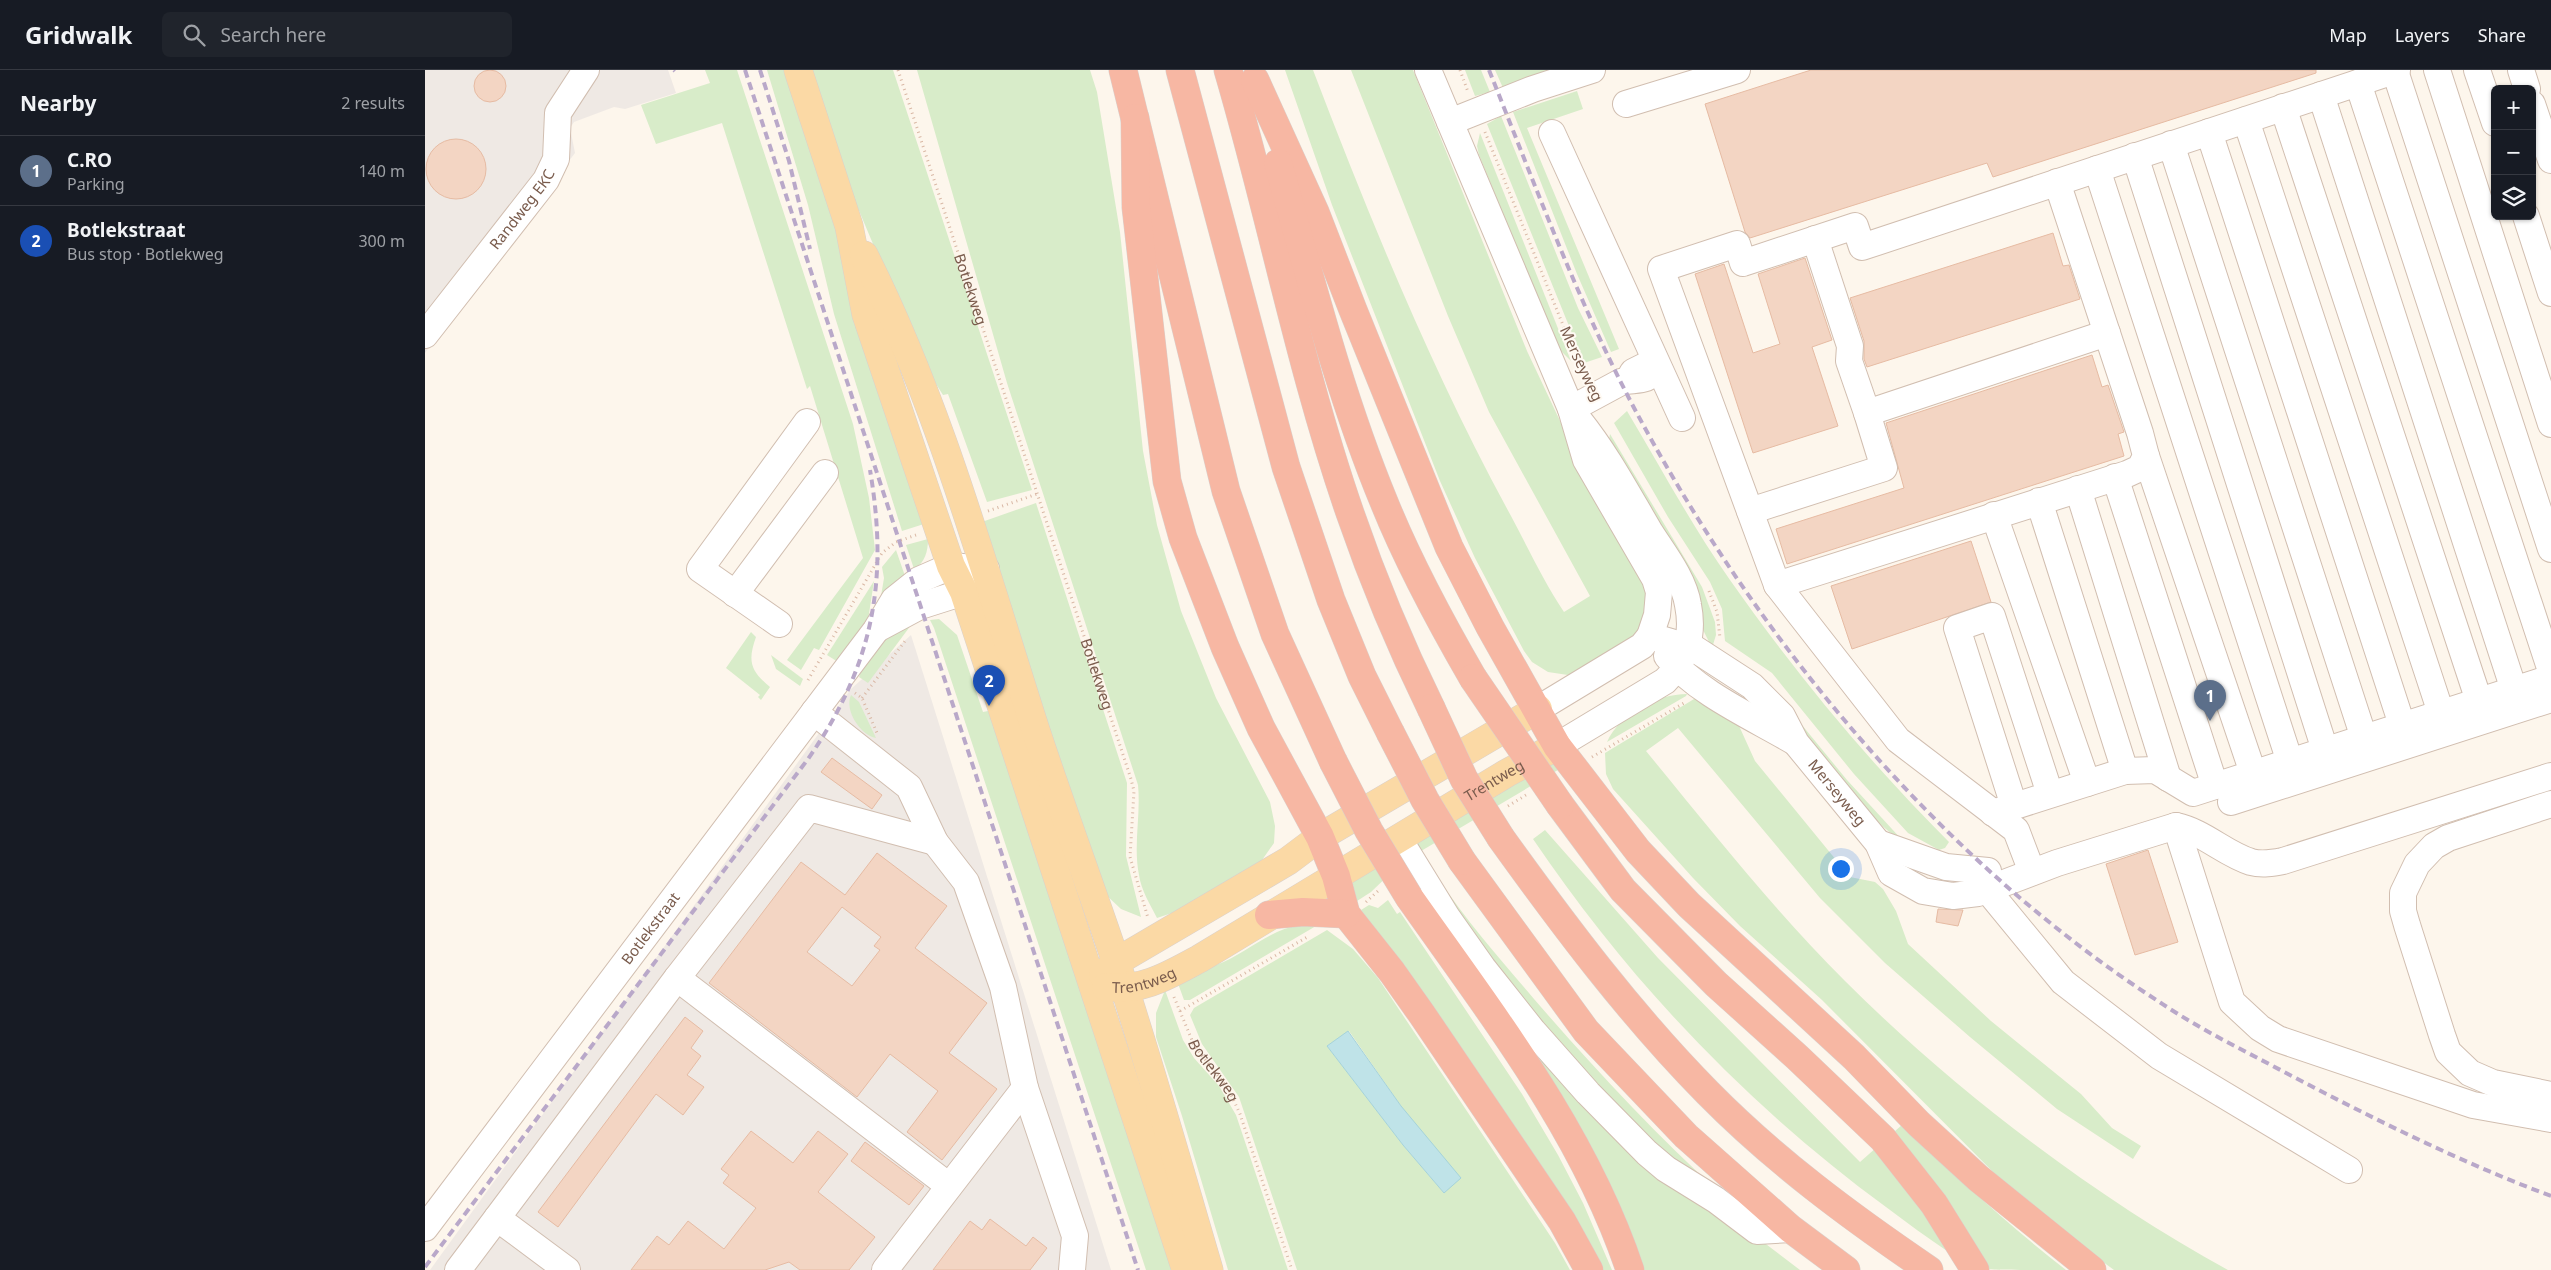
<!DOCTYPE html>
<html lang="en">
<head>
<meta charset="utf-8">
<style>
  :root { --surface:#171b24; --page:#20242c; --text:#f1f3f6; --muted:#9ea1a6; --line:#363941; --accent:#e76f51 }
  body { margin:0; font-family:"Noto Sans",sans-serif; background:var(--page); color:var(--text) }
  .controls { position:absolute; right:15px; top:15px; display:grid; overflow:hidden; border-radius:8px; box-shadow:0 1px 4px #0004 }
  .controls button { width:45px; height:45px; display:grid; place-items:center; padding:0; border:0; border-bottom:1px solid var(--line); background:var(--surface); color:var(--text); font:25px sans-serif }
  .you { position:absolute; left:1415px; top:798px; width:18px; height:18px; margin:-12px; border:4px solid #fff; border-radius:50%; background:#1a73e8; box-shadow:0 0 0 8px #1a73e833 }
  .badge { display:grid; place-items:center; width:32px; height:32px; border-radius:50%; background:var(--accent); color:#fff; font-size:16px; font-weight:700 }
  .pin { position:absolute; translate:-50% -41px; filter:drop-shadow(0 1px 2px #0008) }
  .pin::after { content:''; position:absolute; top:26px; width:18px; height:15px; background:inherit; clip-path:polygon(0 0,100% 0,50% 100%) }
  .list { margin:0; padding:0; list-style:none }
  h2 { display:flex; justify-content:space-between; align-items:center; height:65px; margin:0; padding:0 20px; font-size:21px }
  h2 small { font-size:16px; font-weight:400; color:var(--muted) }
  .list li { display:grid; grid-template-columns:32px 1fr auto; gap:15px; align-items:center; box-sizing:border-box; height:70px; padding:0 20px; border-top:1px solid var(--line) }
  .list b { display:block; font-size:19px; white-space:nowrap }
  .list p { margin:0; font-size:16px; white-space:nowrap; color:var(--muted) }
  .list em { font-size:16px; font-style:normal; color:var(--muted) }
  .icon { flex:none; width:28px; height:28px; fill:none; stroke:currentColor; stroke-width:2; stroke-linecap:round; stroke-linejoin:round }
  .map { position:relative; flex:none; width:2126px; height:1200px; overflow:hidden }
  header { display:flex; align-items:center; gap:30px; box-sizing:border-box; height:70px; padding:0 25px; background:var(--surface); border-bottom:1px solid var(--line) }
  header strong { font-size:24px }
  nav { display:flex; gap:28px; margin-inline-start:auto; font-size:18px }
  .search { width:350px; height:45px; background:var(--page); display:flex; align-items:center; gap:12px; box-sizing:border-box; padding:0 18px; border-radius:8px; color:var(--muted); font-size:19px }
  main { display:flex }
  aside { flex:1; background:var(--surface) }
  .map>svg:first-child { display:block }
</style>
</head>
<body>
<header>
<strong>Gridwalk</strong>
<div class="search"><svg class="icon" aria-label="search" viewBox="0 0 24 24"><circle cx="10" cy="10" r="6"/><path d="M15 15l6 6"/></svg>Search here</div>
<nav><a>Map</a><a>Layers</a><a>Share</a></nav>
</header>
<main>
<aside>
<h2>Nearby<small>2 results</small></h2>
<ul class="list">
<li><span class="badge" style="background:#5c6f8a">1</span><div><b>C.RO</b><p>Parking</p></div><em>140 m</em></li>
<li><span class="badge" style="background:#1a4fb4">2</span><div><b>Botlekstraat</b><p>Bus stop · Botlekweg</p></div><em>300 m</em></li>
</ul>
</aside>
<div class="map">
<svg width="2126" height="1200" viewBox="0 0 2126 1200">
  <rect width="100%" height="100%" fill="#fdf6ec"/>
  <g fill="#efe9e4">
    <polygon points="0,0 243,0 251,23 200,39 189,37 149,52 145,58 150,83 0,283"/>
    <polygon points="486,565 686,1200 5,1200 426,619"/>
  </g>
  <g fill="#d8ecc9" fill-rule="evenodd">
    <polygon points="280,0 312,0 428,354 444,428 450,480 394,580 389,578 376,600 362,590 438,488 385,316 382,319 297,53 231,74 216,35 285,13"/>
    <polygon points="342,0 361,0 415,162 499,454 477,461 409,244 383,135"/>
    <polygon points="387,0 468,0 607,420 562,432 523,324 518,325 499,295 427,124"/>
    <path d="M492 0H665L672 22 695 162 718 381 732 455 756 541 791 628 845 732 850 756 849 773 835 793 756 840 732 848C725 834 716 820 714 805 708 775 716 745 713 715L582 313Z"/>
    <path d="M860 0H888C946 152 1008 303 1086 446 1103 478 1119 512 1139 542L1165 526 1064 342 1023 246 926 0H988L1102 281 1136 353 1225 525 1211 567 1156 602 1143 605 1123 602 1107 592 1099 581 1050 488 1015 411 907 135Z"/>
    <polygon points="1040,0 1056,0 1065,22 1050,26"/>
    <polygon points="1070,0 1131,0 1078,18"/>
    <polygon points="1152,21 1158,39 1102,58 1194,279 1186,282 1152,204 1088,42"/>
    <polygon points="1076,46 1153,238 1177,287 1159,293 1062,54"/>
    <polygon points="1055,63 1146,291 1133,278 1054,85 1052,76"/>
    <path d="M1202 341C1236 398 1267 456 1305 510 1371 604 1443 691 1524 772L1520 778 1514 780 1483 763 1429 704 1347 603 1300 571 1297 539 1285 512 1243 447 1189 353Z"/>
    <polygon points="1185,364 1277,517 1290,552 1291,565 1287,578 1184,370"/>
    <polygon points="611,433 702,713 701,786 716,847 696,839 679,823 554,453"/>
    <path d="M503 469C503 481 500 493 489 499L481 475Z"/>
    <polygon points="471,480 480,506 454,538 459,508 457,497"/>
    <polygon points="449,511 443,550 413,592 402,585"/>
    <polygon points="492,547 443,613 434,607 439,593 475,554"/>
    <polygon points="514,549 532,565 558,642 563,641 584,679 754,1200 721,1200 509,558 505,550"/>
    <path d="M326 562 331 567C322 592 326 601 345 617L336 630 333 627 335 625 301 598Z"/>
    <path d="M1300 584 1340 610 1422 710 1478 771C1441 751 1398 683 1369 650 1349 626 1323 605 1300 584Z"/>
    <polygon points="346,585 378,609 375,616 351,599"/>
    <path d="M1262 624 1261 626 1182 672C1194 644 1232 624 1262 624Z"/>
    <path d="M426 625 434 632 451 668C435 665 419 640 426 625Z"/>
    <path d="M1274 626 1310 647 1330 691 1425 807 1450 812 1458 819 1471 841 1483 874 1566 951 1656 1024 1687 1058 1716 1076 1708 1089 1632 1039 1545 967 1460 893 1395 828 1253 658 1221 681C1285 759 1348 839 1420 911 1528 1019 1669 1127 1803 1200H1689L1639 1163 1589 1123 1397 930 1315 856 1268 808 1188 719 1181 704 1180 683Z"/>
    <polygon points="1126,688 1138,697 991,784 984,772"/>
    <path d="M1120 760 1233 888 1435 1092 1478 1054C1530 1106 1583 1155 1641 1200 1626 1200 1560 1200 1551 1199 1542 1195 1533 1188 1525 1183 1503 1168 1482 1153 1461 1137 1322 1035 1204 911 1108 769Z"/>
    <polygon points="969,780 973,796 946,822 932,831 926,807"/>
    <path d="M1015 811C1043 853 1076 890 1109 929 1168 997 1229 1063 1296 1124L1203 1057 1030 845Z"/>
    <polygon points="1002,827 1099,958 1329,1165 1375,1200 1214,1200"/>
    <polygon points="963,830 972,844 975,842 1097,1024 1133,1085 1158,1133 1187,1200 1173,1200 936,840 944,835 953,838"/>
    <path d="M875 855 891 856 765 930H759L751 908C764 900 777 900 791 895 821 884 843 860 875 855Z"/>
    <path d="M902 860 928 879 953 908 1130 1173 1145 1200H872L814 1027 777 974 765 945 769 938ZM924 961 976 1036 1019 1123 978 1075 902 976Z"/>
    <polygon points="740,920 758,970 769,988 794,1016 811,1045 863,1200 803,1200 757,1046 731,967 731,943"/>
  </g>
  <polygon fill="#bfe3e8" stroke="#a5d3da" points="923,961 976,1036 1036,1108 1019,1123 978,1075 902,976"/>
  <g fill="#f3d5c3" stroke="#e6bba3" fill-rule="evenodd">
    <polygon points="1386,0 1891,0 1891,3 1568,107 1562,93 1325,168 1320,162 1280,34"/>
    <circle cx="65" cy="16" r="16"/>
    <circle cx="31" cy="99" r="30"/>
    <polygon points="1628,163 1638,196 1644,195 1655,229 1442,297 1439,289 1439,271 1425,228"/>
    <polygon points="1380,188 1407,270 1387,277 1413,356 1328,383 1270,204 1299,194 1328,283 1355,274 1333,204"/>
    <polygon points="1667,285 1677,317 1683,315 1699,362 1693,364 1699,386 1362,494 1351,459 1479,418 1461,353"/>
    <polygon points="1546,471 1566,532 1427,579 1406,516"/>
    <polygon points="407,688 457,725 447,739 396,702"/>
    <polygon points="1723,780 1753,872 1710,885 1681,794"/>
    <path d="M452 783 522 836 490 878 562 933 524 983 572 1019 517 1090 482 1062 513 1021 465 984 432 1027 284 913 376 792 420 825ZM417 837 456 867 449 876 455 880 427 916 382 882Z"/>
    <polygon points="1513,839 1538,840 1533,856 1511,852"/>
    <polygon points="260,947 278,961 266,978 276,986 262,1005 279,1017 258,1045 231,1024 133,1157 113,1142"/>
    <polygon points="326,1061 368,1093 393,1061 423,1084 393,1122 450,1167 424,1200 375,1200 364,1192 340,1200 206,1200 232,1166 244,1175 263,1151 299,1179 331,1138 298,1113 304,1105 296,1099"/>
    <polygon points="440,1072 499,1116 484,1135 426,1091"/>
    <polygon points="565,1149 601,1176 608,1167 622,1178 605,1200 508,1200 545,1151 557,1160"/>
  </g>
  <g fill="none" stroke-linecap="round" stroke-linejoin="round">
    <defs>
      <g id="minor">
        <polyline points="1003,0 1146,339 1161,390 1230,509 1234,522 1232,545 1225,566 1217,576 1113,639"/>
        <polyline points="2012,0 2126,354"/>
        <polyline points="2052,0 2070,53"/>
        <polyline points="2096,0 2102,19"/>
        <polyline points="1970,1 2126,479"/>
        <polyline points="1933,13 2126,601"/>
        <polyline points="1896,25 2089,620"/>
        <polyline points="1201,34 1312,0"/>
        <polyline points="2107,34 2126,90"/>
        <polyline points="1858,37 2054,631"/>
        <polyline points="1821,50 2016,643"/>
        <polyline points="1025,52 1108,19 1167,0"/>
        <polyline points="1784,62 1977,655"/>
        <polyline points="1127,63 1257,348"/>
        <polyline points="1746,74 1939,668"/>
        <polyline points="1710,86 1900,680"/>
        <polyline points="1672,99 1865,692"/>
        <polyline points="2101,146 2126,223"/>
        <polyline points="1390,169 1425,276 1424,291 1442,343"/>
        <path id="s3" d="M0 265 121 110 131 89 133 43 161 0"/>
        <path d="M1146 339 1196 312C1209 308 1223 314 1232 298L1224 294 1208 302 1204 309"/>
        <polyline points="1721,386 1828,703"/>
        <polyline points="1690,407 1790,716"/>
        <polyline points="1653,419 1743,708"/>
        <polyline points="1614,431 1700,701"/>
        <polyline points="1325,441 1459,398 1442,343 1682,263"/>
        <polyline points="1569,445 1662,713"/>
        <polyline points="1352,515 1702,404 1715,398 1721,386 1715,363 1632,112"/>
        <polyline points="310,524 400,403"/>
        <polyline points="354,554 275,499 382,352"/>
        <polyline points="452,559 495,536 539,522 553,507"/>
        <path id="s4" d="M1225 566 1270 579 1327 616 1357 646 1371 673 1453 773 1466 803 1498 821 1528 826 1553 823 1632 793 1751 756C1779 762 1800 784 1826 792 1837 795 1848 793 1858 791L2126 706"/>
        <path d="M1242 586C1271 622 1327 647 1368 671"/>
        <polyline points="389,642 484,717 510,772 541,812 578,917 600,1018 650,1166 647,1200"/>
        <path d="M1132 676 1240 611C1261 591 1269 565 1263 535 1259 509 1239 484 1225 462 1202 423 1182 385 1154 350"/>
        <polyline points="1806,732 2126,629"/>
        <polyline points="2126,734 2023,768 2009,776 1992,794 1978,823 1978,841 1982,855 2017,965 2023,982 2045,1003 2068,1013 2126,1025"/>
        <polyline points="1589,736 1532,558 1567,546 1625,724"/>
        <polyline points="1568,743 1700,701 1730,700 1768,723 2126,608"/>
        <polyline points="1751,756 1807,932 1835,958 1853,969 2048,1035 2126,1049"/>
        <polyline points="974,769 1022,847 1058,898 1108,961 1163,1023 1222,1083 1241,1099 1291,1130 1332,1161 1366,1159"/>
        <polyline points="510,772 384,738 252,908 524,1116"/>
        <polyline points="1453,773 1521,797 1563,801"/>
        <polyline points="1546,800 1638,912 1734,986 1924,1100"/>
        <polyline points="1607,802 1591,760 1473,670 1352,515 1236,199 1312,174 1318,193 1430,156 1437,177 1972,0"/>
        <polyline points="72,1148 252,908"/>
        <path id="s5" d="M0 1158 451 560 469 530 494 510 526 496 561 499"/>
        <polyline points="33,1200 72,1148 142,1200"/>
        <polyline points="460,1200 600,1018"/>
      </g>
      <g id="major">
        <polyline points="373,0 424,156 441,244 526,496 539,522 761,1200"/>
        <path d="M439 185C515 336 559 500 611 661 639 746 671 830 699 916 729 1010 756 1105 784 1200"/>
        <polyline points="678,905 691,892 863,791 895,767 1113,639"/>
        <path id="s6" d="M681 917C717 922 744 905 774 889L1082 703 1132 676"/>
      </g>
      <g id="highway">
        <polyline points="698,0 801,421 850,564 908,691"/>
        <polyline points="755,0 861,397 906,530 937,606 965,662"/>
        <path d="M803 0C846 146 875 299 925 443 948 510 975 575 1006 638"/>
        <polyline points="830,10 890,142 928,240 1024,477 1065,557 1132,676 1213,781 1264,835 1429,987 1494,1054 1553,1108 1667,1200"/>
        <polyline points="710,48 711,137 742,411 758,468 800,577 836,658 895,767 911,806 921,844 967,902 996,943 1137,1151 1164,1200"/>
        <path d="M853 93C885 207 914 323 959 432 984 494 1015 551 1048 608"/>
        <polyline points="1135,735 1198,820 1291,914 1372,987 1458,1069 1509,1134 1550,1200"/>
        <path d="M1076 768C1140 857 1206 945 1283 1023 1350 1091 1426 1147 1504 1200"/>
        <polyline points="1037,791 1161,961 1261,1066 1366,1159 1421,1200"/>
        <path d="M984 827C1067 945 1159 1062 1205 1200"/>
        <polyline points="844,845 878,842 921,844"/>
      </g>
    </defs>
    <use href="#minor" stroke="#d1beb0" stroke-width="28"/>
    <use href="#major" stroke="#dad1cd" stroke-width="29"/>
    <use href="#highway" stroke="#dad1cd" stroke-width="29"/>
    <g stroke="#d9b8a5" stroke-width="3" stroke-dasharray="1 4" stroke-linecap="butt">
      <path id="s1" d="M473 0 706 709 709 721 705 787 723 848"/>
      <polyline points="1035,0 1043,22"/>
      <polyline points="1060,62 1142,265"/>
      <polyline points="563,441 612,424"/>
      <polyline points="1284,521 1292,542 1295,568"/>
      <polyline points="383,610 457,483 471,472 491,465"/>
      <polyline points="430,623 437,628 452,663"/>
      <polyline points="437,628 480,571"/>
      <polyline points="1167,687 1259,633"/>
      <polyline points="1083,736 1101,725"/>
      <polyline points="941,832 953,821"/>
      <path id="s2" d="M749 927 769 975 804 1020 815 1044 867 1200"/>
      <polyline points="755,941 884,866"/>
    </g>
    <use href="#minor" stroke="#fff" stroke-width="26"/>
    <use href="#major" stroke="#fbd9a5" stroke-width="28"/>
    <use href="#highway" stroke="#f7b7a3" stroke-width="28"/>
    <g stroke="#b9a8c9" stroke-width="4" stroke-dasharray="8 5" stroke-linecap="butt">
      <polyline points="249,0 250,1"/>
      <polyline points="320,0 713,1200"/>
      <polyline points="335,0 364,91 385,179"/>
      <path d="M1064 0C1109 112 1151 227 1207 334 1330 567 1513 790 1736 933 1776 960 1820 981 1863 1004 1949 1049 2035 1092 2126 1126"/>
      <path d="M0 1197 383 689C448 596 464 511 445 400"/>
    </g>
    <defs>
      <g id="highway-bridge">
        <polyline points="1048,608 1135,735"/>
        <polyline points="1006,638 1039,709 1076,768"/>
        <polyline points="965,662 1000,730 1037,791"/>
        <polyline points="908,691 944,761 984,827"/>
      </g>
    </defs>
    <use href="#highway-bridge" stroke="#dad1cd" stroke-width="29" stroke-linecap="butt"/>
    <use href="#highway-bridge" stroke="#f7b7a3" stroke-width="28"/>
  </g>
  <g text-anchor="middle" stroke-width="4" stroke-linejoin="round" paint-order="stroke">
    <g font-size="15" fill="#7a5c4d" stroke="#fffaf3">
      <text dy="5" stroke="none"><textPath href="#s3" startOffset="159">Randweg EKC</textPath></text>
      <text dy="5" stroke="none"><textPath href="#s1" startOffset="231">Botlekweg</textPath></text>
      <text transform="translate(1156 294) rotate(65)" y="5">Merseyweg</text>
      <text dy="5" stroke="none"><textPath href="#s1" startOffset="636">Botlekweg</textPath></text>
      <text dy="5" stroke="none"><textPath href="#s6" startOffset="444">Trentweg</textPath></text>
      <text dy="5" stroke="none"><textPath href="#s4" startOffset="252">Merseyweg</textPath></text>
      <text dy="5" stroke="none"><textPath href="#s5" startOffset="375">Botlekstraat</textPath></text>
      <text dy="5" stroke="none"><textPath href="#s6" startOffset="39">Trentweg</textPath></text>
      <text dy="5" stroke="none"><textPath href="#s2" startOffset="84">Botlekweg</textPath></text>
    </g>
  </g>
</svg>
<div class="controls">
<button>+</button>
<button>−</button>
<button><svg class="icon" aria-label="layers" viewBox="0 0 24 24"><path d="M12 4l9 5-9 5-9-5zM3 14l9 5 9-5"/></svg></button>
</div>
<div class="you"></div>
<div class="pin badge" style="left:1785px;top:651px;background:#5c6f8a">1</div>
<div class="pin badge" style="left:564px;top:636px;background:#1a4fb4">2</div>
</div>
</main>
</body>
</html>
